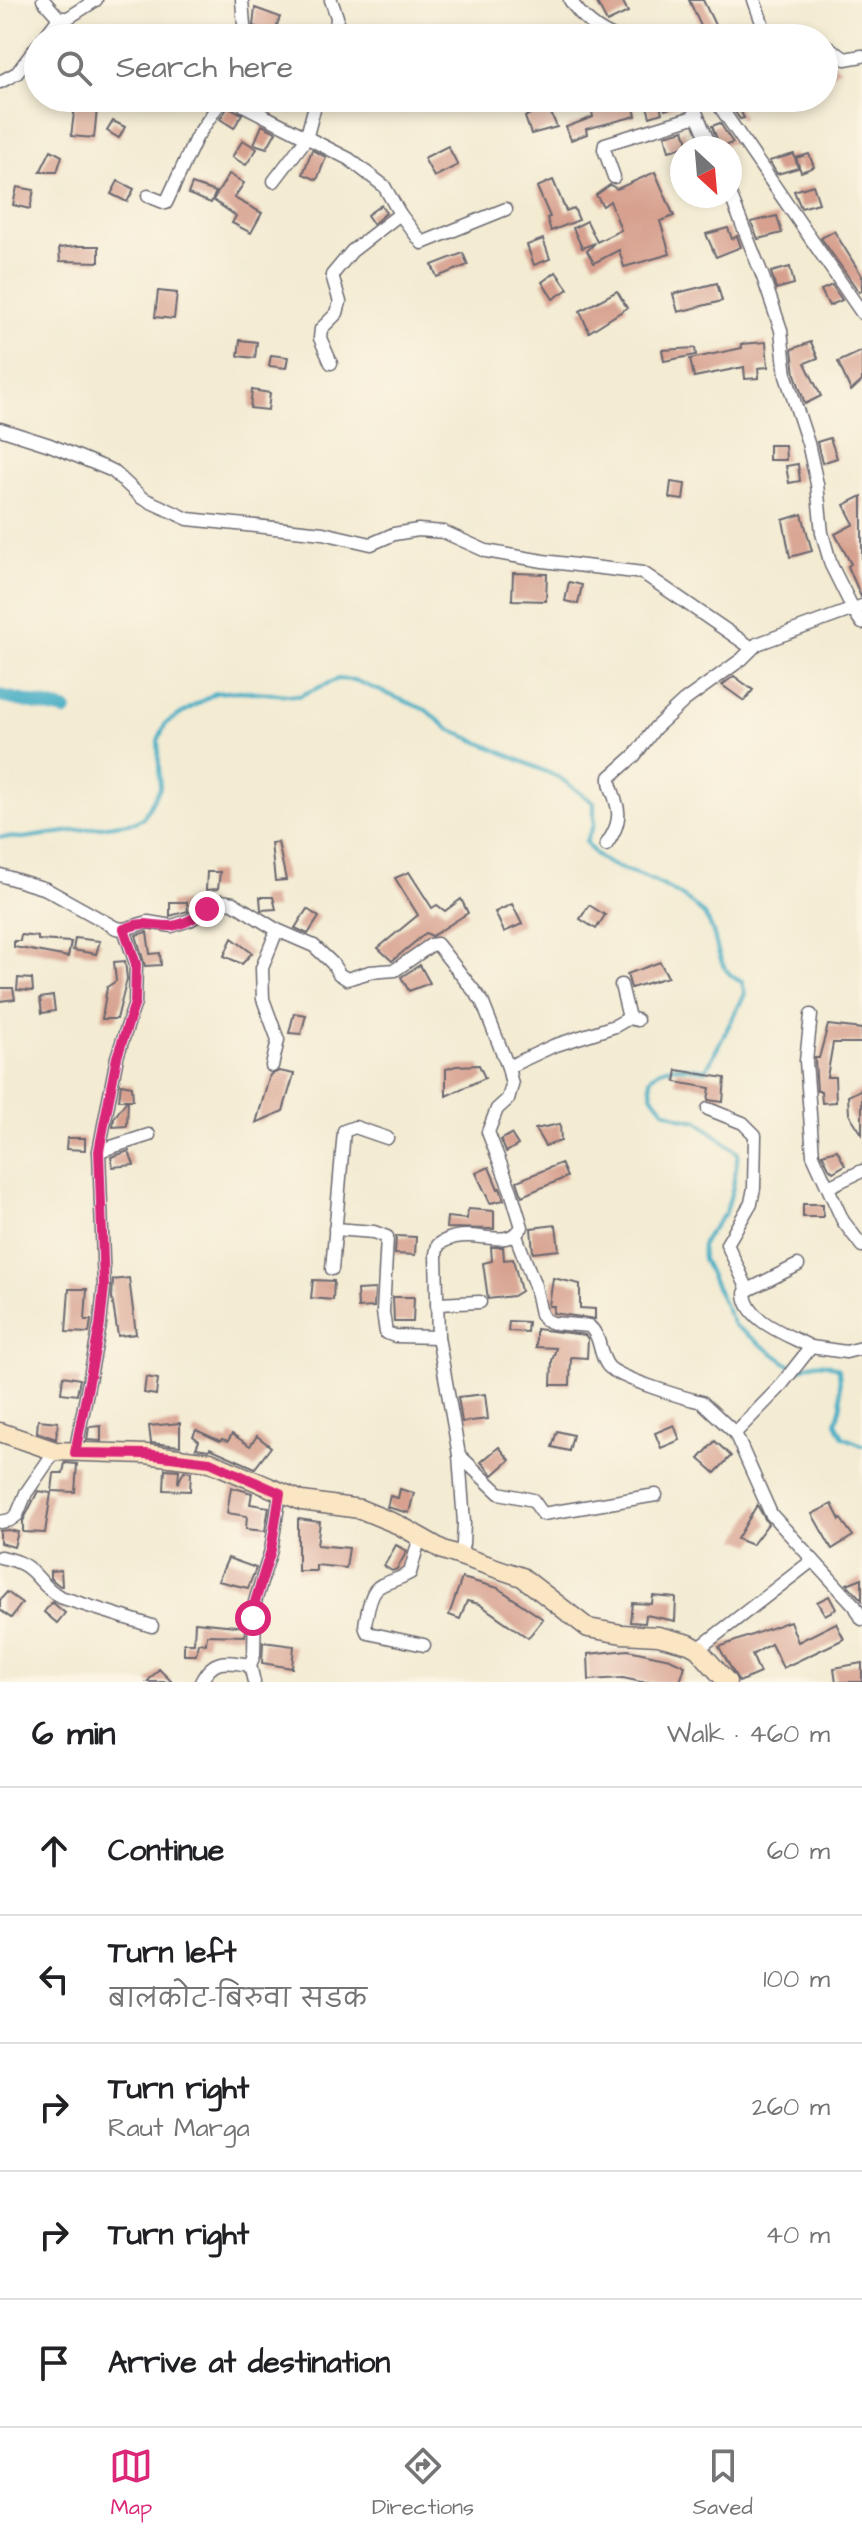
<!DOCTYPE html>
<html lang="en">
<head>
<meta charset="utf-8">
<style>
  :root { --surface:#fff; --page:#f2f2f2; --text:#202124; --muted:#757577; --line:#e0e0e0; --accent:#db2777 }
  body { margin:0; font-family:"Architects Daughter","Playpen Sans Deva",sans-serif; background:var(--page); color:var(--text) }
  .compass { position:absolute; left:670px; top:136px; width:72px; height:72px; border-radius:50%; background:var(--surface); box-shadow:0 4px 12px #0003; rotate:154deg }
  .stop { position:absolute; width:24px; height:24px; margin:-18px; border:6px solid #db2777; border-radius:50%; background:#fff }
  .stop.end { background:#db2777; border-color:#fff; box-shadow:0 2px 8px #0008 }
  .list { margin:0; padding:0; list-style:none }
  h2 { display:flex; justify-content:space-between; align-items:center; height:104px; margin:0; padding:0 32px; font-size:34px }
  h2 small { font-size:26px; font-weight:400; color:var(--muted) }
  .list li { display:grid; grid-template-columns:52px 1fr auto; gap:24px; align-items:center; box-sizing:border-box; height:128px; padding:0 32px; border-top:2px solid var(--line) }
  .list b { display:block; font-size:30px; white-space:nowrap }
  .list p { margin:0; font-size:26px; white-space:nowrap; color:var(--muted) }
  .list em { font-size:26px; font-style:normal; color:var(--muted) }
  .icon { flex:none; width:44px; height:44px; fill:none; stroke:currentColor; stroke-width:2; stroke-linecap:round; stroke-linejoin:round }
  .map { position:relative; flex:none; width:862px; height:1682px; overflow:hidden }
  .search { position:absolute; background:var(--surface); box-shadow:0 4px 12px #0003; left:24px; right:24px; top:24px; height:88px; display:flex; align-items:center; gap:20px; box-sizing:border-box; padding:0 28px; border-radius:44px; color:var(--muted); font-size:30px }
  .sheet { height:744px; background:var(--surface) }
  nav { display:flex; justify-content:space-around; align-items:center; box-sizing:border-box; height:112px; border-top:2px solid var(--line); background:var(--surface); font-size:22px; color:var(--muted) }
  nav a { display:grid; justify-items:center; gap:4px }
  nav .on { color:var(--accent) }
  .map>svg:first-child { display:block }
</style>
</head>
<body>
<div class="map">
<svg width="862" height="1682" viewBox="0 0 862 1682">
  <rect width="100%" height="100%" fill="#fcf5e5"/>
  <filter id="ink" filterUnits="userSpaceOnUse"><feTurbulence type="fractalNoise" baseFrequency=".0125" numOctaves="2"/><feDisplacementMap in="SourceGraphic" scale="16" xChannelSelector="R" yChannelSelector="G"/><feConvolveMatrix kernelMatrix="1 2 1 2 8 2 1 2 1" color-interpolation-filters="sRGB"/></filter>
  <filter id="wash" filterUnits="userSpaceOnUse"><feTurbulence type="fractalNoise" baseFrequency=".006" numOctaves="4" result="noise"/><feDisplacementMap in="SourceGraphic" scale="32" xChannelSelector="R" yChannelSelector="G"/><feGaussianBlur stdDeviation="1.8" result="paint"/><feColorMatrix in="noise" values="0 0 0 0 0 0 0 0 0 0 0 0 0 0 0 0 0 1.4 0 .05"/><feComposite in="paint" operator="in"/></filter>
  <g filter="url(#wash)">
    <rect width="100%" height="100%" fill="#f3ebd2"/>
    <g fill="none" stroke-linecap="round" stroke-linejoin="round">
      <g stroke="#45adc4" stroke-width="4">
        <path d="M0 837 23 838 135 822 143 818 160 788 158 740 166 723 215 693 240 691 299 696 338 679 354 680 426 710 449 729 560 778 594 803V825L586 841C599 867 624 868 647 878 666 886 691 900 704 915 722 937 711 969 742 982L745 994 706 1070C687 1068 662 1061 650 1079L652 1095 664 1110 681 1118 698 1121 738 1153 733 1187 726 1212 706 1237 702 1245 703 1259 734 1325 792 1367"/>
        <path d="M800 1369C813 1362 826 1361 839 1369L841 1405 836 1423 843 1437 862 1445"/>
      </g>
      <polyline stroke="#45adc4" stroke-width="14" points="0,696 65,710"/>
    </g>
    <g id="blocks">
      <g fill="#d7a08f">
        <polygon points="603,0 622,0 628,12 607,22 597,3"/>
        <polygon points="689,0 703,0 716,27 704,33"/>
        <polygon points="255,8 280,17 274,33 253,26"/>
        <polygon points="74,25 82,37 59,33 64,27"/>
        <polygon points="824,55 840,69 824,79"/>
        <polygon points="76,98 98,100 94,138 71,136"/>
        <polygon points="669,98 681,98 683,104 665,110 661,101"/>
        <polygon points="725,98 734,98 744,118 740,119"/>
        <polygon points="632,100 636,116 586,129 587,134 571,140 566,127 593,117 591,107"/>
        <polygon points="659,102 662,113 650,117 647,106"/>
        <polygon points="230,104 233,105 231,108 242,114 234,128 220,119"/>
        <polygon points="547,104 557,127 531,134 525,117"/>
        <polygon points="113,121 125,127 119,138 107,131"/>
        <polygon points="720,123 733,143 720,147 712,126"/>
        <polygon points="262,125 276,132 267,148 254,144"/>
        <polygon points="684,130 689,145 669,151 665,135"/>
        <polygon points="243,140 257,149 246,165 232,157"/>
        <polygon points="448,146 458,165 434,177 424,158"/>
        <polygon points="51,150 62,156 57,172 40,172"/>
        <polygon points="312,150 326,157 317,180 303,174"/>
        <polygon points="794,154 798,168 777,174 769,161"/>
        <polygon points="809,154 814,167 801,172 796,158"/>
        <polygon points="655,172 674,216 660,221 670,254 624,267 619,250 594,263 587,251 595,243 582,248 573,228 587,221 597,242 621,230 610,201 603,206 596,195 610,185 617,189"/>
        <polygon points="229,174 244,183 234,198 262,213 251,233 232,223 236,216 213,200"/>
        <polygon points="553,180 566,211 574,208 579,220 551,231 547,218 550,217 537,187"/>
        <polygon points="118,181 134,189 127,202 111,194"/>
        <polygon points="192,184 216,192 211,203 188,194"/>
        <polygon points="813,185 819,203 801,208 794,191"/>
        <polygon points="17,187 34,190 30,209 13,205"/>
        <polygon points="381,205 386,213 373,224 367,215"/>
        <polygon points="777,216 782,233 758,239 751,222"/>
        <polygon points="728,228 732,239 737,236 741,247 716,257 706,234"/>
        <polygon points="834,231 862,276 862,291 859,292 821,238"/>
        <polygon points="543,239 550,259 534,265 527,245"/>
        <polygon points="78,246 99,246 99,262 60,261 59,248"/>
        <polygon points="463,253 468,265 437,277 432,265"/>
        <polygon points="790,267 794,284 776,289 771,272"/>
        <polygon points="556,272 568,289 553,299 542,282"/>
        <polygon points="717,283 722,301 678,312 673,294"/>
        <polygon points="832,285 842,300 829,306 821,290"/>
        <polygon points="158,291 177,293 174,319 155,317"/>
        <polygon points="617,291 627,308 589,332 580,311"/>
        <polygon points="240,340 257,342 255,358 238,356"/>
        <polygon points="766,342 768,367 758,368 759,378 745,379 744,367 694,377 690,359 742,348 741,344"/>
        <polygon points="811,342 818,358 805,363 821,396 805,404 795,374 792,349"/>
        <polygon points="695,348 696,355 664,361 662,350"/>
        <polygon points="862,351 862,381 851,391 838,362"/>
        <polygon points="271,355 288,357 286,368 269,366"/>
        <polygon points="252,390 270,393 268,410 250,408"/>
        <polygon points="830,438 837,458 822,463 817,442"/>
        <polygon points="769,445 785,445 786,460 769,460"/>
        <polygon points="798,464 800,481 789,483 786,466"/>
        <polygon points="671,482 685,484 683,500 669,498"/>
        <polygon points="862,496 862,597 861,597 848,566 851,564 835,534 854,524 844,505"/>
        <polygon points="802,514 812,551 790,557 783,520"/>
        <polygon points="513,573 547,574 546,601 512,600"/>
        <polygon points="569,582 582,585 578,604 565,601"/>
        <polygon points="734,676 753,690 744,701 722,685"/>
        <polygon points="278,842 286,880 275,881 271,843"/>
        <polygon points="207,872 220,872 218,889 206,890"/>
        <polygon points="409,872 432,908 437,905 445,911 461,899 468,913 432,936 426,933 392,961 378,948 418,915 395,878"/>
        <polygon points="260,897 273,897 276,909 261,910"/>
        <polygon points="170,902 187,902 188,911 170,916"/>
        <polygon points="512,904 522,924 504,932 495,912"/>
        <polygon points="589,905 605,915 596,929 580,919"/>
        <polygon points="307,909 319,917 308,934 295,928"/>
        <polygon points="147,932 150,954 160,953 161,965 145,966 136,935"/>
        <polygon points="21,935 38,937 38,940 71,942 68,957 14,947 14,941 20,941"/>
        <polygon points="75,938 100,941 96,954 73,950"/>
        <polygon points="232,938 252,953 242,964 224,956"/>
        <polygon points="125,961 127,979 117,1019 102,1019 107,987 116,981 114,962"/>
        <polygon points="660,962 668,977 631,988 627,974"/>
        <polygon points="420,965 430,983 409,991 401,977"/>
        <polygon points="18,978 32,979 33,991 17,990"/>
        <polygon points="0,988 13,988 15,999 0,1001"/>
        <polygon points="53,996 55,1011 42,1013 40,998"/>
        <polygon points="294,1013 306,1015 301,1034 289,1033"/>
        <polygon points="828,1025 862,1029 862,1043 833,1043 827,1077 835,1077 836,1102 822,1103 821,1091 817,1091 815,1061 815,1058 819,1058"/>
        <polygon points="479,1065 485,1078 446,1096 446,1069 456,1066"/>
        <polygon points="677,1070 725,1078 723,1102 708,1100 710,1088 675,1082"/>
        <polygon points="279,1071 294,1074 283,1111 256,1123 270,1075"/>
        <polygon points="121,1084 132,1086 133,1100 128,1100 127,1126 113,1127 114,1118 127,1100 119,1100"/>
        <polygon points="862,1089 862,1134 849,1114 848,1096"/>
        <polygon points="560,1124 561,1141 545,1146 535,1129"/>
        <polygon points="511,1134 518,1145 506,1152 501,1140"/>
        <polygon points="67,1138 85,1138 85,1150 66,1149"/>
        <polygon points="837,1150 845,1165 833,1172 829,1168 822,1154"/>
        <polygon points="129,1151 134,1165 113,1167 111,1157"/>
        <polygon points="561,1163 567,1177 522,1196 517,1181"/>
        <polygon points="489,1167 498,1189 500,1188 504,1200 490,1203 476,1173"/>
        <rect x="803" y="1204" width="20" height="13"/>
        <polygon points="468,1209 494,1211 494,1229 446,1228 447,1217 467,1219"/>
        <polygon points="556,1225 559,1250 533,1253 531,1228"/>
        <polygon points="396,1236 416,1237 415,1255 395,1254"/>
        <polygon points="491,1247 503,1247 504,1260 513,1259 521,1291 513,1296 488,1299 483,1263 492,1261"/>
        <polygon points="129,1278 136,1334 118,1336 112,1298 113,1280"/>
        <polygon points="553,1278 580,1284 580,1308 595,1309 595,1319 553,1313 554,1306 549,1306"/>
        <polygon points="313,1280 334,1281 333,1300 311,1298"/>
        <polygon points="69,1289 87,1289 85,1320 91,1320 89,1333 66,1332"/>
        <polygon points="375,1289 374,1307 358,1308 357,1290"/>
        <polygon points="393,1297 414,1297 413,1322 394,1322"/>
        <polygon points="509,1321 528,1322 527,1332 508,1331"/>
        <polygon points="536,1329 585,1335 588,1339 587,1358 571,1357 570,1385 551,1385 552,1361 556,1348 536,1347"/>
        <polygon points="63,1376 80,1379 77,1395 61,1393"/>
        <polygon points="146,1377 158,1379 156,1395 144,1393"/>
        <polygon points="485,1394 488,1419 462,1422 458,1397"/>
        <polygon points="38,1420 58,1422 56,1439 37,1432"/>
        <polygon points="180,1423 180,1446 151,1443 149,1426"/>
        <polygon points="674,1425 680,1440 661,1448 655,1433"/>
        <polygon points="101,1426 101,1441 87,1440 89,1427"/>
        <polygon points="196,1430 220,1441 222,1439 228,1441 232,1434 250,1446 257,1436 271,1447 255,1468 210,1448 209,1450 196,1448 199,1441 193,1436"/>
        <polygon points="557,1431 573,1435 569,1451 552,1447"/>
        <polygon points="715,1441 731,1456 715,1473 699,1459"/>
        <polygon points="499,1447 510,1460 493,1475 481,1462"/>
        <polygon points="65,1463 77,1464 75,1492 52,1491 54,1473 63,1473"/>
        <polygon points="165,1469 179,1470 178,1483 184,1471 191,1472 190,1491 164,1490"/>
        <polygon points="231,1487 252,1493 250,1504 269,1507 265,1531 246,1529 247,1516 227,1513"/>
        <polygon points="400,1489 414,1493 409,1513 387,1507 390,1496 398,1498"/>
        <polygon points="38,1491 51,1493 45,1533 23,1532 23,1521"/>
        <polygon points="832,1504 840,1520 841,1519 853,1536 832,1549 812,1514"/>
        <polygon points="757,1505 768,1524 752,1545 737,1539"/>
        <polygon points="298,1519 320,1522 317,1545 349,1548 346,1568 316,1565 316,1571 298,1571"/>
        <polygon points="8,1530 18,1532 14,1547 0,1543 0,1531"/>
        <polygon points="396,1545 407,1551 397,1569 392,1571 384,1566"/>
        <polygon points="228,1558 256,1568 248,1588 218,1581"/>
        <polygon points="61,1570 62,1586 60,1586 50,1578 50,1571"/>
        <polygon points="462,1578 498,1588 543,1619 528,1638 479,1604 467,1601 460,1619 449,1615"/>
        <polygon points="862,1578 862,1600 847,1584"/>
        <polygon points="7,1592 22,1603 11,1618 0,1610 0,1600"/>
        <polygon points="653,1596 676,1598 675,1621 646,1615 645,1623 630,1622 632,1603 652,1604"/>
        <polygon points="829,1596 836,1609 825,1615 817,1602"/>
        <polygon points="52,1602 65,1613 57,1623 44,1612"/>
        <polygon points="790,1621 798,1642 836,1623 844,1639 783,1668 771,1644 752,1655 760,1673 739,1682 719,1647"/>
        <polygon points="195,1622 246,1627 245,1636 207,1635 206,1644 198,1643 196,1655 184,1655 184,1643 194,1643"/>
        <polygon points="263,1642 294,1646 292,1668 262,1663"/>
        <polygon points="628,1650 670,1659 685,1666 680,1682 641,1682 623,1678 589,1680 588,1654"/>
        <polygon points="862,1663 862,1682 836,1682 834,1668"/>
        <polygon points="159,1669 172,1682 147,1682"/>
      </g>
    </g>
  </g>
  <g filter="url(#ink)">
    <use href="#blocks" fill-opacity="0" stroke="#6b6870" stroke-width="2"/>
    <g fill="none" stroke-linecap="round" stroke-linejoin="round">
      <defs>
        <g id="minor">
          <polyline points="43,0 59,18"/>
          <polyline points="242,0 245,38"/>
          <polyline points="331,0 337,17 335,38"/>
          <path d="M570 0C582 18 596 30 616 38"/>
          <polyline points="754,0 767,37"/>
          <polyline points="44,38 59,18 68,18 96,0"/>
          <polyline points="744,38 769,38"/>
          <polyline points="824,44 845,59 862,56"/>
          <polyline points="0,82 17,73 38,45"/>
          <polyline points="238,98 245,106 349,159 384,186 400,214 422,243 506,209"/>
          <polyline points="690,98 711,148"/>
          <polyline points="714,98 862,313"/>
          <polyline points="614,177 604,149 605,144 697,116"/>
          <polyline points="274,181 306,139 317,98"/>
          <polyline points="730,194 763,277 781,330 786,376 808,443 817,484 822,533 831,565 854,611 862,623"/>
          <polyline points="148,196 166,203 196,138 223,98"/>
          <polyline points="331,363 320,338 321,329 337,313 340,302 332,275 352,251 400,214"/>
          <polyline points="0,429 50,445 113,471 142,498 188,519 323,533 371,544 394,534 418,530 444,532 486,551 543,561 643,573 752,648"/>
          <path d="M606 845C615 832 622 818 616 802 614 792 609 787 610 777L635 755 655 728 684 701 742 659 757 644 862 606"/>
          <path d="M0 875 46 889 116 928 124 929 148 922 172 926 190 920 221 901 233 903 277 930 314 946 332 963 339 974 347 979 370 972 395 970 431 945 437 944 482 1001 508 1067 512 1085 508 1099 497 1109 488 1132 511 1191 522 1227C504 1254 469 1222 438 1245L436 1254 438 1337 459 1455 464 1523 463 1544 459 1557"/>
          <polyline points="621,985 629,1018"/>
          <polyline points="811,1015 806,1061 813,1155 843,1221 862,1246"/>
          <polyline points="272,1066 278,1040 263,999 262,968 277,930"/>
          <polyline points="508,1067 553,1046 615,1026 629,1018 637,1020"/>
          <polyline points="708,1109 743,1123 755,1135 754,1188 751,1203 727,1244 748,1290"/>
          <polyline points="99,1151 149,1135"/>
          <polyline points="828,1187 862,1171"/>
          <polyline points="335,1229 374,1232 387,1237 383,1312 386,1333 395,1336 438,1337"/>
          <path d="M516 1236 535 1286 541 1314 545 1320 553 1323 589 1326C602 1337 598 1353 608 1366 618 1378 684 1398 702 1402L735 1433 771 1514 855 1606 862 1619"/>
          <path d="M798 1265 748 1290 745 1293C746 1322 789 1335 811 1347"/>
          <polyline points="332,1269 344,1131 355,1127 387,1138"/>
          <polyline points="437,1304 480,1302"/>
          <polyline points="735,1433 778,1389 811,1347 846,1352 862,1348"/>
          <polyline points="75,1453 100,1325 104,1287 99,1151 117,1057 135,1003 136,964 124,929"/>
          <polyline points="459,1455 499,1493 533,1500 543,1514 656,1495"/>
          <polyline points="0,1522 10,1520 17,1515 26,1493 55,1451"/>
          <path d="M420 1536 410 1573C381 1589 374 1577 367 1615 365 1623 364 1627 368 1633L424 1645"/>
          <path d="M0 1557C39 1564 33 1581 60 1597L152 1626"/>
          <polyline points="698,1649 813,1560"/>
          <path d="M201 1682C213 1658 225 1661 250 1665"/>
          <polyline points="254,1682 250,1665 254,1655 255,1602 271,1550 280,1493"/>
        </g>
        <polyline id="secondary" points="0,1432 55,1451 146,1454 210,1462 302,1501 360,1509 399,1525 443,1550 522,1577 588,1628 622,1634 658,1636 689,1644 698,1649 727,1682"/>
      </defs>
      <use href="#minor" stroke="#6b6870" stroke-width="15"/>
      <use href="#secondary" stroke="#6b6870" stroke-width="21"/>
      <use href="#minor" stroke="#fff" stroke-width="12"/>
      <use href="#secondary" stroke="#fbe6c4" stroke-width="18"/>
    </g>
  </g>
  <g fill="none" stroke-linecap="round" stroke-linejoin="round" filter="url(#ink)">
    <path stroke="#db2777" stroke-width="10" d="M207 909C196 917 184 925 170 926 150 926 144 920 124 929L136 964 135 1003 117 1057 99 1151 104 1287 100 1325 75 1453 146 1454 210 1462 280 1493 271 1550 255 1602 253 1618"/>
  </g>
</svg>
<svg class="compass" viewBox="-18 -18 36 36"><path d="M0-13l5 13h-10z" fill="#e53935"/><path d="M0 13l5-13h-10z" fill="#757577"/></svg>
<div class="stop" style="left:253px;top:1618px"></div>
<div class="stop end" style="left:207px;top:909px"></div>
<div class="search"><svg class="icon" aria-label="search" viewBox="0 0 24 24"><circle cx="10" cy="10" r="6"/><path d="M15 15l6 6"/></svg>Search here</div>
</div>
<section class="sheet">
<h2>6 min<small>Walk · 460 m</small></h2>
<ul class="list">
<li><svg class="icon" aria-label="ahead" viewBox="0 0 24 24"><path d="M12 20V5M6 11l6-6 6 6"/></svg><div><b>Continue</b></div><em>60 m</em></li>
<li><svg class="icon" aria-label="left" viewBox="0 0 24 24"><path d="M17 20v-9H6M10 6l-5 5 5 5"/></svg><div><b>Turn left</b><p>बालकोट-बिरुवा सडक</p></div><em>100 m</em></li>
<li><svg class="icon" aria-label="right" viewBox="0 0 24 24"><path d="M7 20v-9h11M14 6l5 5-5 5"/></svg><div><b>Turn right</b><p>Raut Marga</p></div><em>260 m</em></li>
<li><svg class="icon" aria-label="right" viewBox="0 0 24 24"><path d="M7 20v-9h11M14 6l5 5-5 5"/></svg><div><b>Turn right</b></div><em>40 m</em></li>
<li><svg class="icon" aria-label="arrive" viewBox="0 0 24 24"><path d="M6 21V4h12l-3 4 3 4H6"/></svg><div><b>Arrive at destination</b></div></li>
</ul>
</section>
<nav>
<a class="on"><svg class="icon" aria-label="map" viewBox="0 0 24 24"><path d="M3 6l6-2 6 2 6-2v14l-6 2-6-2-6 2zM9 4v14M15 6v14"/></svg>Map</a>
<a><svg class="icon" aria-label="directions" viewBox="0 0 24 24"><path d="M12 3l9 9-9 9-9-9zM9 14v-3h6M13 9l2 2-2 2"/></svg>Directions</a>
<a><svg class="icon" aria-label="saved" viewBox="0 0 24 24"><path d="M7 4h10v16l-5-4-5 4z"/></svg>Saved</a>
</nav>
</body>
</html>
